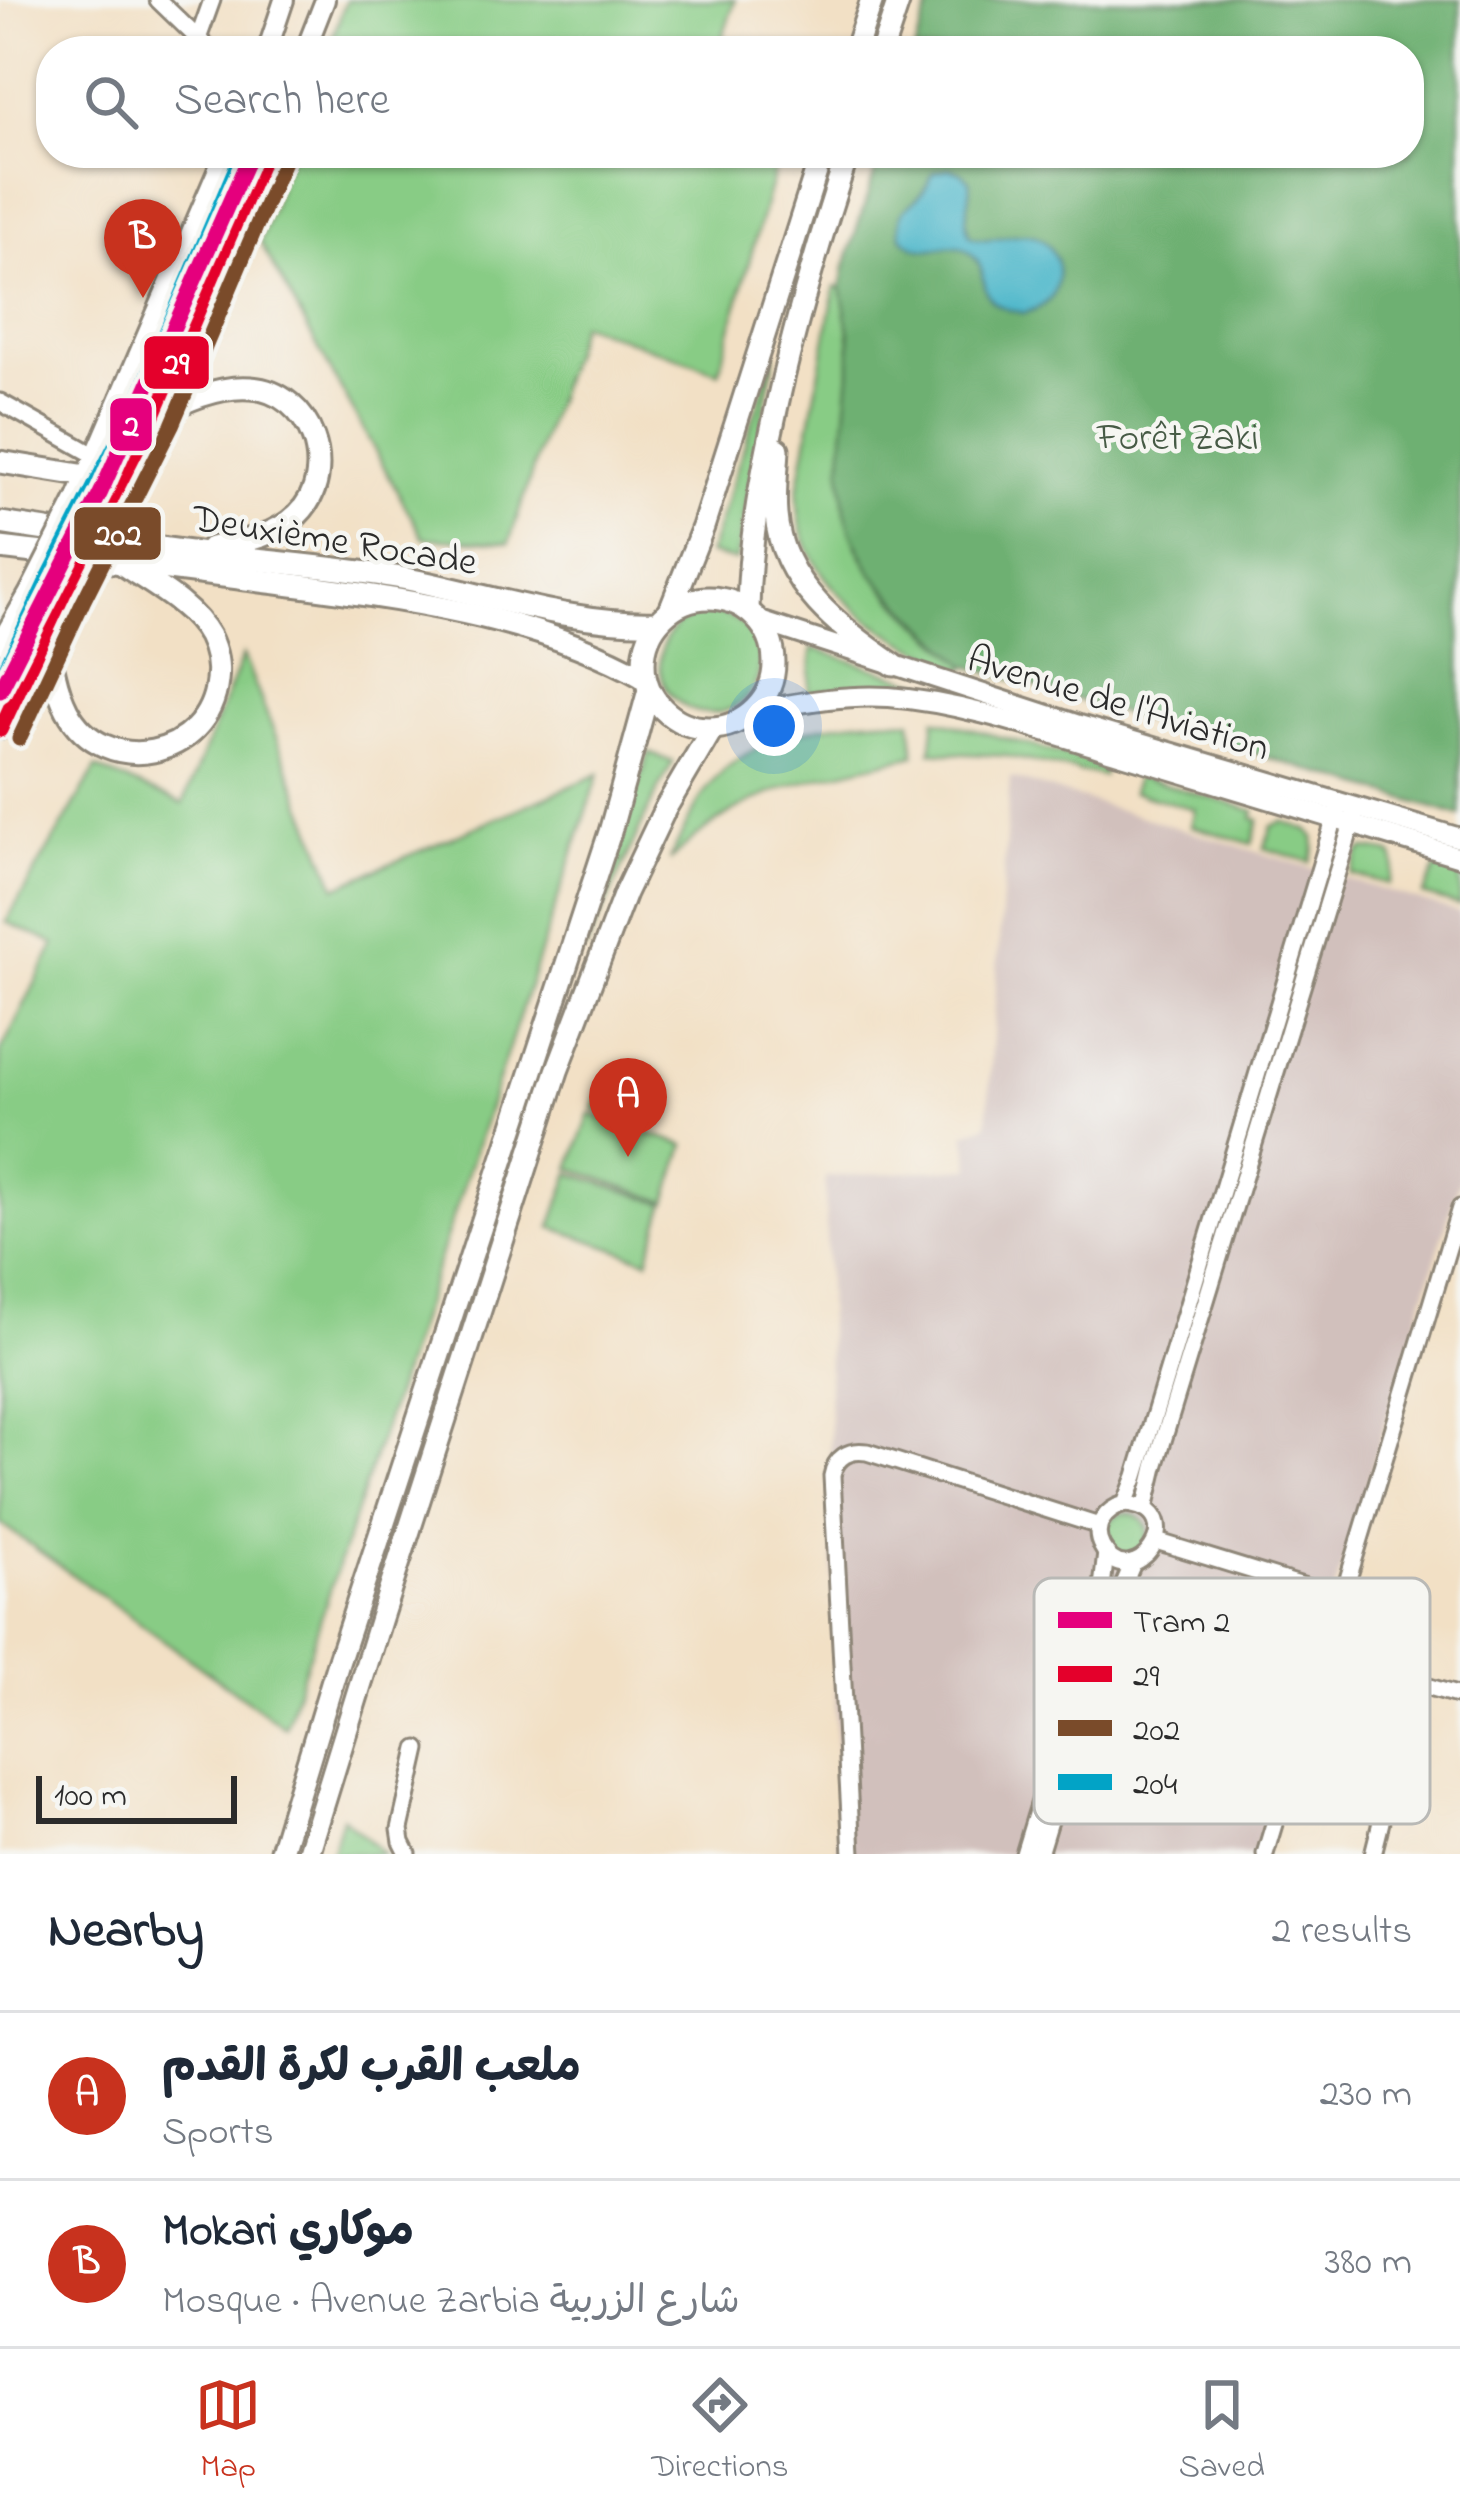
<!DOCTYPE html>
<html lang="en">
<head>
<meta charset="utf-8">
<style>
  :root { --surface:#fff; --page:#f6f6f7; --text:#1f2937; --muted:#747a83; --line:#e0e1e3; --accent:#c8321e }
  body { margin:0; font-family:"Indie Flower","Playpen Sans Arabic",sans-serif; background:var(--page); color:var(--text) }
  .scale { position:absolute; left:36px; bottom:30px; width:201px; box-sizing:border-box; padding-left:12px; border:6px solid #2b2b2b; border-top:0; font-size:33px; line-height:42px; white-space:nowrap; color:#2b2b2b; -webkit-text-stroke:9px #f6f6f2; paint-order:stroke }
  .you { position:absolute; left:774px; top:726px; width:42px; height:42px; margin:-30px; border:9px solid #fff; border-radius:50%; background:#1a73e8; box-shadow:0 0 0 18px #1a73e833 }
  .badge { display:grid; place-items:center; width:78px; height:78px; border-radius:50%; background:var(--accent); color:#fff; font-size:39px; font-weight:700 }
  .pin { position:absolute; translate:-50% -99px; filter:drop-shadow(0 3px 6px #0008) }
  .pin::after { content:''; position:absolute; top:63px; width:42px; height:36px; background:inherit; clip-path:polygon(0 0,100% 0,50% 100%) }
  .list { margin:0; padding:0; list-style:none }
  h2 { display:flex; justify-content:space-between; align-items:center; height:156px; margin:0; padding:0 48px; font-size:51px }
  h2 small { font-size:39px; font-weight:400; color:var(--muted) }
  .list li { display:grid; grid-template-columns:78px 1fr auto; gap:36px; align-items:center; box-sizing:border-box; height:168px; padding:0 48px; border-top:3px solid var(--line) }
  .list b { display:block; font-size:45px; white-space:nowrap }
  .list p { margin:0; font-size:39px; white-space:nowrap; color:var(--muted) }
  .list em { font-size:39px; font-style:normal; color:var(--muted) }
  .icon { flex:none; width:66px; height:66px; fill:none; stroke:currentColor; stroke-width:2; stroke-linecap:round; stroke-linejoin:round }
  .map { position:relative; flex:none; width:1460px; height:1854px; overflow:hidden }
  .search { position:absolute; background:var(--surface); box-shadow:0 3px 9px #0004; left:36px; right:36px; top:36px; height:132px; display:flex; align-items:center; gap:30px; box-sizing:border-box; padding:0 42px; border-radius:48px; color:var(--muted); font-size:45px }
  .sheet { height:492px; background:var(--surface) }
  nav { display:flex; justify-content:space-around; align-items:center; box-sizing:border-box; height:168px; border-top:3px solid var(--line); background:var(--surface); font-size:33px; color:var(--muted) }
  nav a { display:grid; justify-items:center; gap:6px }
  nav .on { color:var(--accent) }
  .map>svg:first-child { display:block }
</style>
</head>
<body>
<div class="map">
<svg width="1460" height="1854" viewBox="0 0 1460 1854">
  <rect width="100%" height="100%" fill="#f6f6f2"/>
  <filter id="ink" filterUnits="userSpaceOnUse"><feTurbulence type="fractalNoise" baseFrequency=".00833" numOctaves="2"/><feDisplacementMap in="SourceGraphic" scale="24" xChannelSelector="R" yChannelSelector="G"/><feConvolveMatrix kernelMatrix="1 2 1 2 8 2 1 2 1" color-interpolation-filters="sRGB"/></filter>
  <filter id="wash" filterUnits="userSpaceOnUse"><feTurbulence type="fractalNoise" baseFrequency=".004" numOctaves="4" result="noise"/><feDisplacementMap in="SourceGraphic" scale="48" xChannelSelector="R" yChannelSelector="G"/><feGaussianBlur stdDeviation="2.7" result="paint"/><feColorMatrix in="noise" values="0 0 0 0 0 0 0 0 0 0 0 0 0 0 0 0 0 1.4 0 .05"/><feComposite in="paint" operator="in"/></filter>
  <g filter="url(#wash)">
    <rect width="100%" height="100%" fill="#f2e0c5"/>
    <polygon fill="#d1c0bc" points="1010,777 1460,913 1460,1178 1254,1854 838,1854 825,1177 971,1168 965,1133 987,1125"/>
    <g fill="#88cc85" stroke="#5a7c58" stroke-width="3">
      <polygon points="346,0 735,0 718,51 328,51"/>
      <polygon points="291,153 779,153 719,372 580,323 509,543 423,538 260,242"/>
      <path d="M835 287 841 288C848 316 851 342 850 371 847 439 828 506 869 568 894 606 934 635 967 666L963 671C941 658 918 650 896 637 842 606 794 557 798 490Z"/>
      <polygon points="774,354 775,356 736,561 709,554"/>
      <circle cx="710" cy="663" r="50"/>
      <path d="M812 648 1019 715C978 706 937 691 896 687 867 685 838 689 809 692Z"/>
      <polygon points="243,655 336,887 599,774 285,1727 0,1523 0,1053 55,944 6,922 96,768 183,804"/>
      <path d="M878 719 911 721 915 755C818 778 744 786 671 860L670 858C684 832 697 798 718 776 752 740 830 721 878 719Z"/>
      <polygon points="935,719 1105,766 1103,776 1006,756 931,752"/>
      <polygon points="649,753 673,762 650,806 586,949 584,947"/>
      <polygon points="1137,776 1255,811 1253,818 1259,820 1252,844 1191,826 1195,809 1132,792"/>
      <polygon points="1283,821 1307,830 1314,837 1315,847 1310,862 1264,848 1272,826"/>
      <path d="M1365 849C1396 852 1400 854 1389 884L1351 874 1359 853Z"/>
      <polygon points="1436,868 1460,873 1460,906 1423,895"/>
      <polygon points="1329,871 1331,873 1206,1277 1203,1275 1264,1073"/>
      <polygon points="601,1088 641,1101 634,1123 593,1109"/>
      <polygon points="590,1114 685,1145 667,1202 570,1168"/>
      <polygon points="570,1173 665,1204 648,1260 551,1227"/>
      <circle cx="1127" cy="1534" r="21"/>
      <polygon points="342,1817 384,1854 331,1854"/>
    </g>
    <polygon fill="#6eb072" stroke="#4c6e4e" stroke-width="3" points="931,0 1460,0 1460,816 967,666 883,586 870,570 851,532 845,512 841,470 850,372 850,336 841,288 845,266 881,153 1409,153 1409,51 914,51"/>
    <path fill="#4db7ca" stroke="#3c717a" stroke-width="3" d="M950 168 961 172 970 181C973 201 960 216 970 236 998 250 1033 213 1054 255 1060 266 1059 280 1054 292 1048 305 1038 309 1024 313 968 305 995 275 971 254 949 233 928 266 901 236 895 204 910 211 923 191 928 185 930 178 934 172Z"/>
  </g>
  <g filter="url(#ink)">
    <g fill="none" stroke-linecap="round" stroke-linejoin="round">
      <defs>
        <g id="minor">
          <polyline points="158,0 211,51"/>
          <polyline points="198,39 212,0"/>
          <polyline points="0,402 96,456"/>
          <path d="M1125 1504C1197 1510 1131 1601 1102 1547 1091 1527 1106 1509 1125 1504L1136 1476 1337 811"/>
          <polyline points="1145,1509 1155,1467 1354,817"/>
          <polyline points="1156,1541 1342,1598"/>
          <polyline points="1324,1656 1460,1696"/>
          <polyline points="1285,1786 1375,1812 1381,1822 1373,1854"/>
          <polyline points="408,1854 402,1842 400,1829 418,1749"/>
          <path d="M852 1854 832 1476C835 1458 848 1449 867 1452L1099 1526"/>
          <polyline points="1024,1854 1100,1604 1106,1553"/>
          <polyline points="1039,1854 1113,1609 1133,1563"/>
          <polyline points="1265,1854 1460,1208"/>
        </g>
        <g id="major">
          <polyline points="267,51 284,0"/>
          <polyline points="305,51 325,0"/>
          <polyline points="77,498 225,153"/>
          <polyline points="106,512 153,417 265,153"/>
          <polyline points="760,621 1079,725 1460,838"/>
          <polyline points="0,643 30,591"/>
          <path d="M753 711C799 703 843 694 889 697 967 703 1045 732 1119 754 1233 788 1346 823 1460 857"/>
          <polyline points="0,730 64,593"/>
        </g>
        <g id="highway">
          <polyline points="855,51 872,0"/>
          <polyline points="882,51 899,0"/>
          <path d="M153 417C182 402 218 385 251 388 311 392 341 473 297 515 275 537 240 542 211 548"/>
          <path d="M778 449C777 471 774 494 776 515 781 583 842 630 894 665"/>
          <polyline points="0,462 87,476"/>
          <path d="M0 523C63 532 126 544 190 552 262 562 335 566 407 579 490 595 573 625 658 622"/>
          <path d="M0 548C82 557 164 569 246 579 378 596 527 611 645 678"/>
          <circle cx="709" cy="663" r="65"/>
          <polyline points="670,610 703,527 822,153"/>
          <path d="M748 610C749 544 760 483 774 419 793 328 819 241 848 153"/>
          <path d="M47 629C51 657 54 685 67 710 104 780 209 759 217 681 219 666 216 650 209 636 191 604 153 585 124 565"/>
          <polyline points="280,1854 338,1663 610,832 649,690"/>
          <polyline points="308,1854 380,1621 557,1071 625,893 665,809 712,729"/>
        </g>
      </defs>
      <use href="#minor" stroke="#8e8678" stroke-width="21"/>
      <use href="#major" stroke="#8e8678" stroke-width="24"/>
      <use href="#highway" stroke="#8e8678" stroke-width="27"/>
      <use href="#minor" stroke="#fff" stroke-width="15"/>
      <use href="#major" stroke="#fff" stroke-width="18"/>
      <use href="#highway" stroke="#fff" stroke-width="21"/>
      <defs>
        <g id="major-bridge">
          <polyline points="30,591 77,498"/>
          <polyline points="64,593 106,512"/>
        </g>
      </defs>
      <use href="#major-bridge" stroke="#8e8678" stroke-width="24" stroke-linecap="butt"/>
      <use href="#major-bridge" stroke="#fff" stroke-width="18"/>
      <defs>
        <polyline id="bus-1" points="0,730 64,593 153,417 265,153"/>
        <polyline id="bus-2" points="19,739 83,602 172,425 284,161"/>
        <polyline id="bus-3" points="0,680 45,584 134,408 242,153"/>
      </defs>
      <use href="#bus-1" stroke="#f6f6f2" stroke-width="24"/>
      <use href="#bus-2" stroke="#f6f6f2" stroke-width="24"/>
      <use href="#bus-3" stroke="#f6f6f2" stroke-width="24"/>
      <use href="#bus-1" stroke="#e4002b" stroke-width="15"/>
      <use href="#bus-2" stroke="#7a4b2a" stroke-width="15"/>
      <use href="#bus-3" stroke="#02a3c6" stroke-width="15"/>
      <defs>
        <polyline id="tram-1" points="0,691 101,492 251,153"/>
      </defs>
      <use href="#tram-1" stroke="#f6f6f2" stroke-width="24"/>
      <use href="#tram-1" stroke="#e5007d" stroke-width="15"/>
    </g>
  </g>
  <g text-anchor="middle" stroke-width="9" stroke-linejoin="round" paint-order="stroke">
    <g font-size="39" fill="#475b46" stroke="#f6f6f2">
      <text x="1178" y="449">Forêt Zaki</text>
    </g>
    <g font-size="39" fill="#2b2b2b" stroke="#f6f6f2">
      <text transform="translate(335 538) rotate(9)" y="14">Deuxième Rocade</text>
      <text transform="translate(1119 701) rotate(17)" y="14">Avenue de l'Aviation</text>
    </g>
  </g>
  <rect x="1034" y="1578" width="396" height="246" rx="18" fill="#f6f6f2" stroke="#b9b9b6" stroke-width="3"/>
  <rect x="1058" y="1612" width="54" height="16" fill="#e5007d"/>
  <rect x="1058" y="1666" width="54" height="16" fill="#e4002b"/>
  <rect x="1058" y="1720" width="54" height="16" fill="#7a4b2a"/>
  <rect x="1058" y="1774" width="54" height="16" fill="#02a3c6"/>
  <g font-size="33" fill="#2b2b2b">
    <text x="1133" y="1632">Tram 2</text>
    <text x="1133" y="1686">29</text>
    <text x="1133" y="1740">202</text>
    <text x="1133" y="1794">204</text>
  </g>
  <g stroke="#f6f6f2" stroke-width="4.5">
    <rect x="142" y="334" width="69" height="57" rx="12" fill="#e4002b"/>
    <rect x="108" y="396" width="46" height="57" rx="12" fill="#e5007d"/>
    <rect x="72" y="505" width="91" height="57" rx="12" fill="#7a4b2a"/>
  </g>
  <g font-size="33" text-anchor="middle" font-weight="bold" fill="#fff">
    <text x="176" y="374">29</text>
    <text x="131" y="436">2</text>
    <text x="118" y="545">202</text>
  </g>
</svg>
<div class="scale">100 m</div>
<div class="you"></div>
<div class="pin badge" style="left:628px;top:1157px">A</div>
<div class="pin badge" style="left:143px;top:298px">B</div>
<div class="search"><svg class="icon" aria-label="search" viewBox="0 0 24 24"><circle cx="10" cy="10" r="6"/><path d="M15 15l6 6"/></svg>Search here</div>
</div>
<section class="sheet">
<h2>Nearby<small>2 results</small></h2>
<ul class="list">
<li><span class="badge">A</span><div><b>ملعب القرب لكرة القدم</b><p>Sports</p></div><em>230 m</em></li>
<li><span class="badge">B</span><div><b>Mokari موكاري</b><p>Mosque · Avenue Zarbia شارع الزربية</p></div><em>380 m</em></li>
</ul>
</section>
<nav>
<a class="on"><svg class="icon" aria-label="map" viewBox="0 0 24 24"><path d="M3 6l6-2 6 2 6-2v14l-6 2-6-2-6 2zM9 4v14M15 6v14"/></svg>Map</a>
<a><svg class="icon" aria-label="directions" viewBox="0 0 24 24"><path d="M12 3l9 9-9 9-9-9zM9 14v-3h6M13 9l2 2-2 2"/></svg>Directions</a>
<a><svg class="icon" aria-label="saved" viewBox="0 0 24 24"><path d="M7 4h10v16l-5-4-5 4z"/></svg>Saved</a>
</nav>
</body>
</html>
